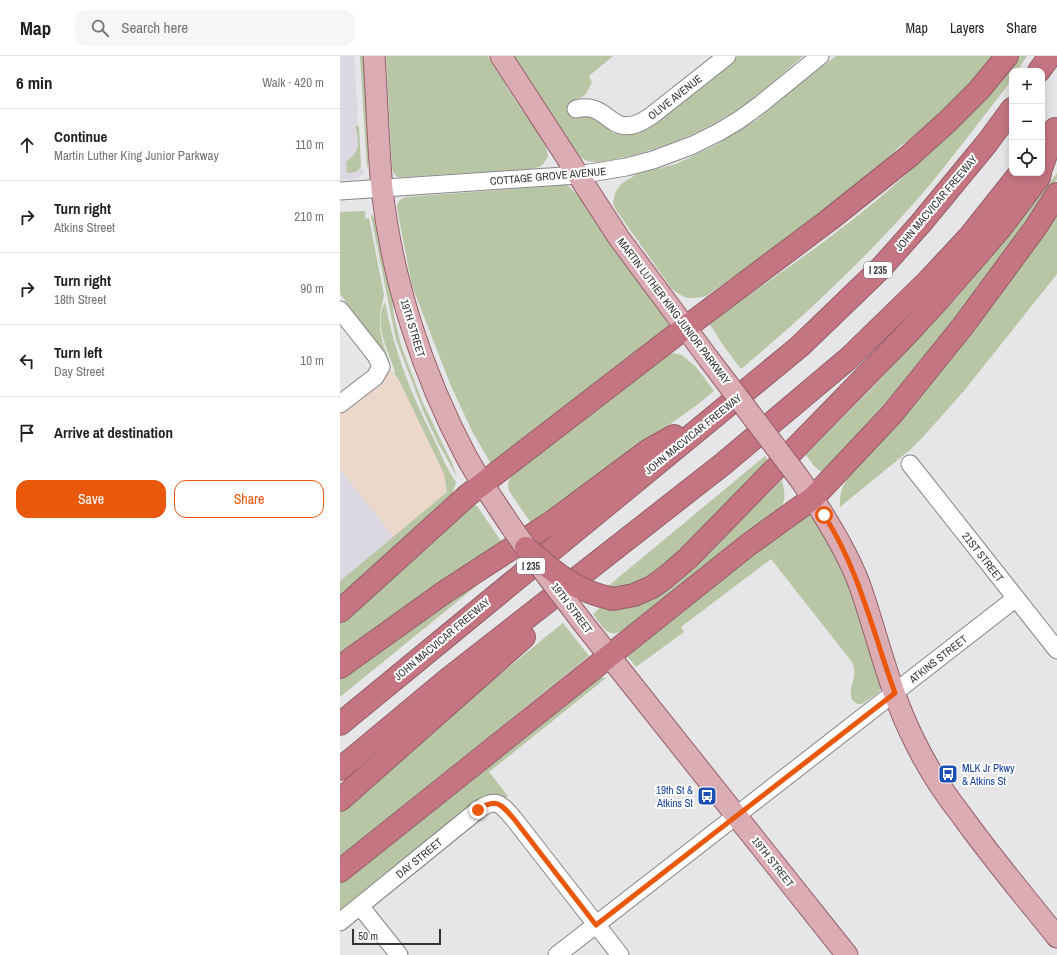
<!DOCTYPE html>
<html lang="en">
<head>
<meta charset="utf-8">
<style>
  :root { --surface:#fff; --page:#f6f6f6; --text:#202124; --muted:#757577; --line:#e0e0e0; --accent:#ea580c }
  body { margin:0; font-family:"Archivo Narrow",sans-serif; background:var(--page); color:var(--text) }
  .controls { position:absolute; right:12px; top:12px; display:grid; overflow:hidden; border-radius:8px; box-shadow:0 2px 10px #0003 }
  .controls button { width:36px; height:36px; display:grid; place-items:center; padding:0; border:0; border-bottom:1px solid var(--line); background:var(--surface); color:var(--text); font:20px sans-serif }
  .scale { position:absolute; left:12px; bottom:10px; width:89px; box-sizing:border-box; padding-left:4px; border:2px solid #353536; border-top:0; font-size:11px; line-height:14px; white-space:nowrap; color:#353536; -webkit-text-stroke:3px #fff; paint-order:stroke }
  .stop { position:absolute; width:12px; height:12px; margin:-9px; border:3px solid #ea580c; border-radius:50%; background:#fff }
  .stop.end { background:#ea580c; border-color:#fff; box-shadow:0 1px 4px #0008 }
  .list { margin:0; padding:0; list-style:none }
  h2 { display:flex; justify-content:space-between; align-items:center; height:52px; margin:0; padding:0 16px; font-size:17px }
  h2 small { font-size:13px; font-weight:400; color:var(--muted) }
  .list li { display:grid; grid-template-columns:26px 1fr auto; gap:12px; align-items:center; box-sizing:border-box; height:72px; padding:0 16px; border-top:1px solid var(--line) }
  .list b { display:block; font-size:15px; white-space:nowrap }
  .list p { margin:0; font-size:13px; white-space:nowrap; color:var(--muted) }
  .list em { font-size:13px; font-style:normal; color:var(--muted) }
  .actions { display:flex; gap:8px; padding:12px 16px }
  .actions a { flex:1; padding:9px 0; border:1px solid var(--accent); border-radius:12px; text-align:center; font-size:14px; color:var(--accent) }
  .actions .main { background:var(--accent); color:#fff }
  .icon { flex:none; width:22px; height:22px; fill:none; stroke:currentColor; stroke-width:2; stroke-linecap:round; stroke-linejoin:round }
  .map { position:relative; flex:none; width:717px; height:899px; overflow:hidden }
  header { display:flex; align-items:center; gap:24px; box-sizing:border-box; height:56px; padding:0 20px; background:var(--surface); border-bottom:1px solid var(--line) }
  header strong { font-size:19px }
  nav { display:flex; gap:22px; margin-inline-start:auto; font-size:14px }
  .search { width:280px; height:36px; background:var(--page); display:flex; align-items:center; gap:10px; box-sizing:border-box; padding:0 14px; border-radius:12px; color:var(--muted); font-size:15px }
  main { display:flex }
  aside { flex:1; background:var(--surface) }
  .map>svg:first-child { display:block }
</style>
</head>
<body>
<header>
<strong>Map</strong>
<div class="search"><svg class="icon" aria-label="search" viewBox="0 0 24 24"><circle cx="10" cy="10" r="6"/><path d="M15 15l6 6"/></svg>Search here</div>
<nav><a>Map</a><a>Layers</a><a>Share</a></nav>
</header>
<main>
<aside>
<h2>6 min<small>Walk · 420 m</small></h2>
<ul class="list">
<li><svg class="icon" aria-label="ahead" viewBox="0 0 24 24"><path d="M12 20V5M6 11l6-6 6 6"/></svg><div><b>Continue</b><p>Martin Luther King Junior Parkway</p></div><em>110 m</em></li>
<li><svg class="icon" aria-label="right" viewBox="0 0 24 24"><path d="M7 20v-9h11M14 6l5 5-5 5"/></svg><div><b>Turn right</b><p>Atkins Street</p></div><em>210 m</em></li>
<li><svg class="icon" aria-label="right" viewBox="0 0 24 24"><path d="M7 20v-9h11M14 6l5 5-5 5"/></svg><div><b>Turn right</b><p>18th Street</p></div><em>90 m</em></li>
<li><svg class="icon" aria-label="left" viewBox="0 0 24 24"><path d="M17 20v-9H6M10 6l-5 5 5 5"/></svg><div><b>Turn left</b><p>Day Street</p></div><em>10 m</em></li>
<li><svg class="icon" aria-label="arrive" viewBox="0 0 24 24"><path d="M6 21V4h12l-3 4 3 4H6"/></svg><div><b>Arrive at destination</b></div></li>
</ul>
<div class="actions"><a class="main">Save</a><a>Share</a></div>
</aside>
<div class="map">
<svg width="717" height="899" viewBox="0 0 717 899">
  <rect width="100%" height="100%" fill="#e6e5e8"/>
  <g fill="#dbd8e2">
    <polygon points="0,0 14,0 21,111 25,116 16,123 0,124"/>
    <polygon points="0,413 54,481 0,525"/>
  </g>
  <polygon fill="#ecd8ca" points="46,308 61,328 104,418 107,436 54,481 0,413 0,355"/>
  <g fill="#b8c6a5">
    <polygon points="20,0 23,0 24,15 29,105 27,113"/>
    <path d="M46 0H148L175 44 202 82 207 94 208 101 203 108 199 111 190 113 62 121C55 122 54 118 52 112Z"/>
    <path d="M174 0H273L249 20 252 26 246 38 242 41 228 47 238 62 243 59 251 60 259 64 273 77 281 78 303 74 310 70 329 53 397 0H463C443 17 424 35 402 50 366 75 323 93 280 102 266 105 250 110 239 100Z"/>
    <path d="M496 0H656L604 60 560 90 520 128 429 196 366 240C351 244 344 243 332 233L276 154 273 147 275 137 281 128 297 118 336 108 376 89 418 63 456 30Z"/>
    <path d="M675 0H687L677 15H672V22L665 33C637 68 611 104 582 138 527 201 466 259 401 313L383 289 369 267C426 227 484 188 537 144 589 102 631 49 675 0Z"/>
    <path d="M15 70H19L21 111 16 116 7 117 6 106C20 96 20 87 15 70Z"/>
    <polygon points="717,117 717,123 703,146 582,311 483,417 474,410 466,399 535,329 618,240"/>
    <path d="M226 129 228 130 239 140 328 265 329 271 151 408 133 377 111 330 72 230 57 152C58 144 60 143 67 141Z"/>
    <path d="M717 152V218L623 336 582 382 571 393 500 451C499 439 502 430 509 420Z"/>
    <polygon points="24,155 26,157 25,159 25,163 29,162 44,239 40,258 40,273 43,288 50,307 50,311 46,308 41,294 36,285 0,238 0,156"/>
    <polygon points="32,158 36,166 52,243 54,260 61,289 82,345 112,407 117,421 98,387 84,357 56,284 31,160"/>
    <path d="M45 246C54 296 72 340 95 385 101 398 107 414 116 426L111 442 0 546V525L107 436 104 418 61 328 54 317 55 315C48 295 33 267 45 246Z"/>
    <polygon points="333,297 342,299 356,311 374,335 357,349 191,467 169,435 168,427 174,415 321,301"/>
    <polygon points="425,400 429,406 321,516 295,529 278,531 267,531"/>
    <path d="M442 424C446 441 446 446 435 461L286 572C268 585 263 571 253 558L263 549 315 541 336 529Z"/>
    <polygon points="130,447 137,450 163,488 0,604 0,566"/>
    <path d="M470 456C506 508 522 568 540 628L541 632 539 636 522 648H517L512 644C507 632 519 622 512 606L431 503 341 571 344 576 296 611 287 600V594Z"/>
    <polygon points="138,523 140,527 0,641 0,622"/>
    <path d="M223 567 249 600 0 800V756C73 691 147 628 223 567Z"/>
    <polygon points="260,621 266,622 149,716 168,740 166,742 153,738 142,741 0,857 0,826 248,625"/>
  </g>
  <g fill="none" stroke-linecap="round" stroke-linejoin="round">
    <defs>
      <g id="minor">
        <path d="M236 53C272 44 269 89 311 60L387 0"/>
        <polyline points="0,135 238,119 286,111 313,104 353,89 379,76 399,64 421,48 480,0"/>
        <polyline points="0,254 37,301 41,311 35,321 0,348"/>
        <polyline points="570,408 717,594"/>
        <polyline points="20,850 59,899"/>
        <path d="M0 866 138 754C156 741 161 748 174 763L280 899"/>
        <polyline points="217,899 676,542"/>
      </g>
      <g id="major">
        <path d="M34 0C37 44 38 89 42 133 52 224 83 319 126 400 139 424 155 446 170 469"/>
        <polyline points="161,0 279,182 368,302"/>
        <path d="M459 422C482 455 506 492 520 530 538 582 550 637 575 686 588 713 604 737 622 760 652 802 685 841 717 881"/>
        <polyline points="243,567 507,899"/>
      </g>
      <g id="highway">
        <polyline points="699,15 710,0"/>
        <polyline points="702,110 715,73"/>
        <polyline points="273,543 294,539 312,531 326,521 348,502 566,279 601,241 659,174 699,121 700,117"/>
        <polyline points="0,555 128,439 333,281 489,164 568,101 608,65 639,34 667,0"/>
        <polyline points="0,611 106,535 212,466 309,394 334,380"/>
        <polyline points="0,668 459,291 541,212 581,167 647,87 672,53"/>
        <polyline points="0,713 107,624 383,408 509,302 588,225 630,180 680,117"/>
        <polyline points="0,744 184,581"/>
        <polyline points="0,815 408,489 473,442 552,358 623,270 696,171 717,138"/>
      </g>
    </defs>
    <use href="#minor" stroke="#868588" stroke-width="19"/>
    <use href="#major" stroke="#935f67" stroke-width="23"/>
    <use href="#highway" stroke="#935f67" stroke-width="24"/>
    <use href="#minor" stroke="#fff" stroke-width="17"/>
    <use href="#major" stroke="#dcacb4" stroke-width="21"/>
    <use href="#highway" stroke="#c57582" stroke-width="22"/>
    <defs>
      <g id="major-bridge">
        <polyline points="368,302 459,422"/>
        <polyline points="170,469 186,492 243,567"/>
      </g>
      <path id="highway-bridge" d="M186 492C215 517 235 535 273 543"/>
    </defs>
    <use href="#major-bridge" stroke="#935f67" stroke-width="23" stroke-linecap="butt"/>
    <use href="#highway-bridge" stroke="#935f67" stroke-width="24" stroke-linecap="butt"/>
    <use href="#major-bridge" stroke="#dcacb4" stroke-width="21"/>
    <use href="#highway-bridge" stroke="#c57582" stroke-width="22"/>
  </g>
  <g fill="none" stroke-linecap="round" stroke-linejoin="round">
    <path stroke="#ea580c" stroke-width="5" d="M138 754C156 741 161 748 174 763L256 869 555 637C533 577 519 513 484 459"/>
  </g>
  <defs>
    <symbol id="bus-square" viewBox="-11 -11 22 22"><rect x="-9" y="-9" width="18" height="18" rx="4" fill="#1a4fb4" stroke="#fff"/><path d="M-5-6H5V4H4V6H2V4H-2V6H-4V4H-5ZM-3.5-4V0h7V-4ZM-3.5 1.2v1.5H-2V1.2ZM2 1.2v1.5H3.5V1.2Z" fill="#fff"/></symbol>
  </defs>
  <g fill-rule="evenodd">
    <use href="#bus-square" x="597" y="707" width="22" height="22"/>
    <use href="#bus-square" x="356" y="729" width="22" height="22"/>
  </g>
  <g text-anchor="middle" stroke-width="4" stroke-linejoin="round" paint-order="stroke">
    <g fill="#fff" stroke="#727272" stroke-width="1">
      <rect x="524" y="206" width="28" height="16" rx="3"/>
      <rect x="177" y="502" width="28" height="16" rx="3"/>
    </g>
    <g font-size="10" font-weight="bold" fill="#353536">
      <text x="538" y="218">I 235</text>
      <text x="191" y="514">I 235</text>
    </g>
    <g font-size="11" fill="#353536" stroke="#fff">
      <text transform="translate(335 41) rotate(-38)" y="4">OLIVE AVENUE</text>
      <text transform="translate(208 120) rotate(-5)" y="4">COTTAGE GROVE AVENUE</text>
      <text transform="translate(596 147) rotate(-50)" y="4">JOHN MACVICAR FREEWAY</text>
      <text transform="translate(334 255) rotate(53)" y="4">MARTIN LUTHER KING JUNIOR PARKWAY</text>
      <text transform="translate(73 272) rotate(73)" y="4">19TH STREET</text>
      <text transform="translate(353 378) rotate(-39)" y="4">JOHN MACVICAR FREEWAY</text>
      <text transform="translate(643 501) rotate(52)" y="4">21ST STREET</text>
      <text transform="translate(232 552) rotate(53)" y="4">19TH STREET</text>
      <text transform="translate(102 583) rotate(-40)" y="4">JOHN MACVICAR FREEWAY</text>
      <text transform="translate(598 603) rotate(-38)" y="4">ATKINS STREET</text>
      <text transform="translate(79 802) rotate(-39)" y="4">DAY STREET</text>
      <text transform="translate(433 806) rotate(52)" y="4">19TH STREET</text>
    </g>
    <g font-size="11" fill="#164399" stroke="#fff" text-anchor="start">
      <text x="622" y="716">MLK Jr Pkwy<tspan x="622" dy="13">&amp; Atkins St</tspan></text>
      <text x="353" y="738" text-anchor="end">19th St &amp;<tspan x="353" dy="13">Atkins St</tspan></text>
    </g>
  </g>
</svg>
<div class="controls">
<button>+</button>
<button>−</button>
<button><svg class="icon" aria-label="locate" viewBox="0 0 24 24"><circle cx="12" cy="12" r="6"/><path d="M12 2v4M12 18v4M2 12h4M18 12h4"/></svg></button>
</div>
<div class="scale">50 m</div>
<div class="stop" style="left:484px;top:459px"></div>
<div class="stop end" style="left:138px;top:754px"></div>
</div>
</main>
</body>
</html>
